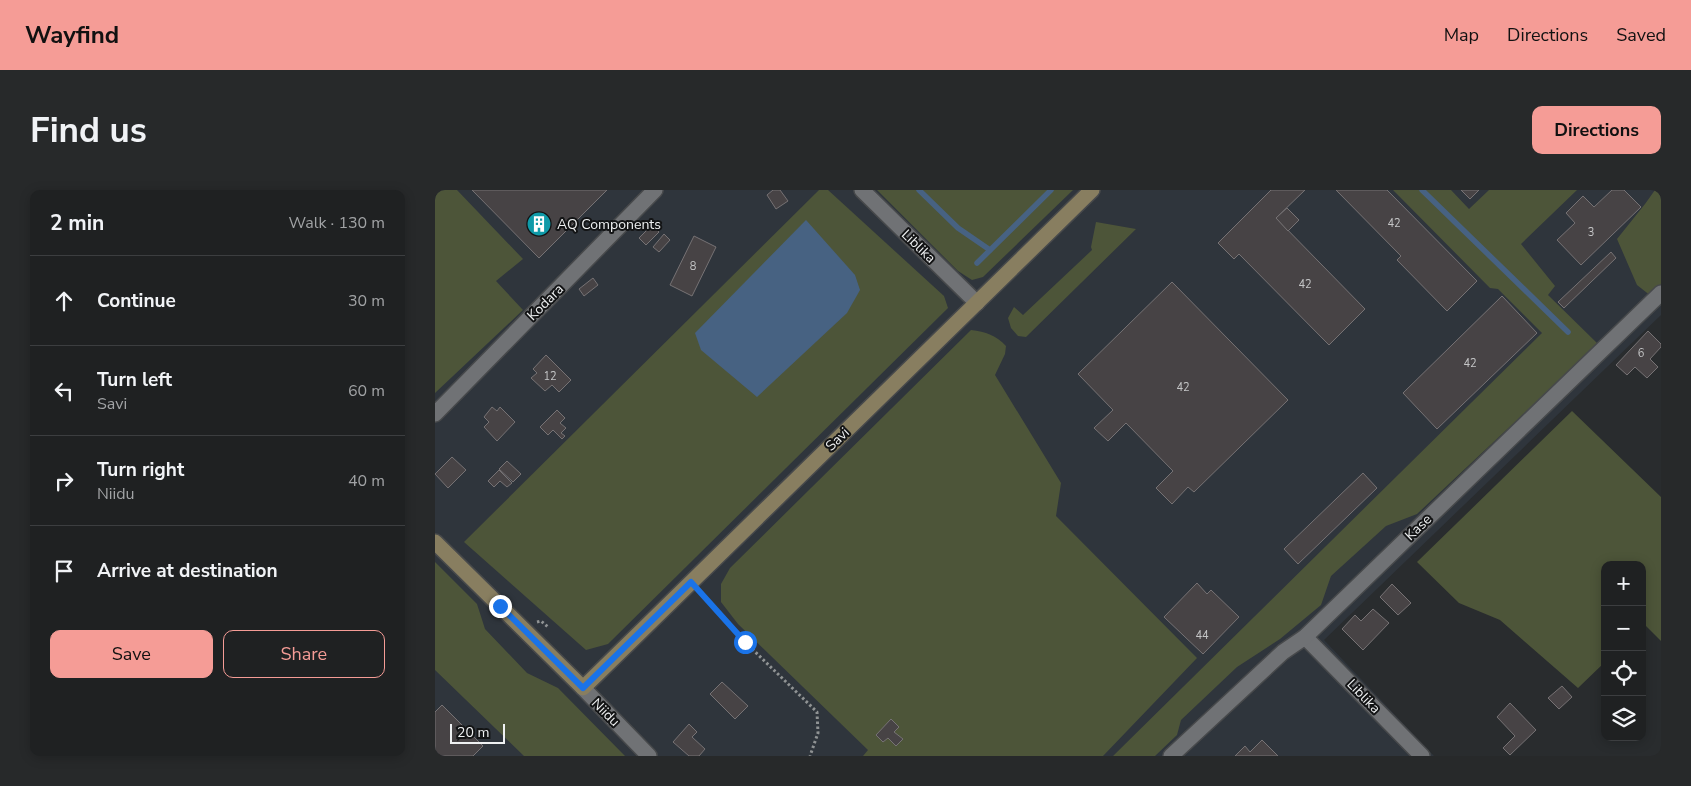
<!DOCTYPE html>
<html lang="en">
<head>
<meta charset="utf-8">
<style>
  :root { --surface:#1f2122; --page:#27292a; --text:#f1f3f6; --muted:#a1a3a5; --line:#3c3e40; --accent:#f59c96 }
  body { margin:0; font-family:"Nunito Sans",sans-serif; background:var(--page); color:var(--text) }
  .controls { position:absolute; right:15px; bottom:15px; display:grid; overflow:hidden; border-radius:10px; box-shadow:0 2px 12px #0003 }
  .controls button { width:45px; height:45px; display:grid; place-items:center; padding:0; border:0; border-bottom:1px solid var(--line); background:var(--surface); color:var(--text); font:25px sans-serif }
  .scale { position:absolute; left:15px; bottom:12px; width:55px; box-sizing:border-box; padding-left:5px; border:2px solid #eff1f2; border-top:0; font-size:14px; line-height:18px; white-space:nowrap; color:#eff1f2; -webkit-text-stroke:4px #131415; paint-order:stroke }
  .stop { position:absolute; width:15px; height:15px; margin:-11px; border:4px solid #1a73e8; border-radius:50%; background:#fff }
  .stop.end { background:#1a73e8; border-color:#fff; box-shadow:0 1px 5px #0008 }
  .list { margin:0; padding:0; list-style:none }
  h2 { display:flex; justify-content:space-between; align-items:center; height:65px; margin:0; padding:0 20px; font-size:21px }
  h2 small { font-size:16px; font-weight:400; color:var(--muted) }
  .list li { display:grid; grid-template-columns:32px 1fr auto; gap:15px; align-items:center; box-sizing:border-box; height:90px; padding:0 20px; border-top:1px solid var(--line) }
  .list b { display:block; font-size:19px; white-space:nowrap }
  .list p { margin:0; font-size:16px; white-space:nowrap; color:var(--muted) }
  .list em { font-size:16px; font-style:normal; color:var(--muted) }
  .actions { display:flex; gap:10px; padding:15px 20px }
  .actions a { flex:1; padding:11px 0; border:1px solid var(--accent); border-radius:10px; text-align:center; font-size:18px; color:var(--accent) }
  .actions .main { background:var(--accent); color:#111 }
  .icon { flex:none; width:28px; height:28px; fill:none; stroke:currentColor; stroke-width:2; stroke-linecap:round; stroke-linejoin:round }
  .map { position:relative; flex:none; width:1226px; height:566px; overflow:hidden; border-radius:10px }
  header { display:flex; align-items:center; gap:30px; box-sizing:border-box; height:70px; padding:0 25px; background:var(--accent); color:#111 }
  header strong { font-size:24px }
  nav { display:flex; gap:28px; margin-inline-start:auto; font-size:18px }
  .intro { display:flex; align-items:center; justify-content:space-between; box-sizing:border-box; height:120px; padding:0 30px }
  h1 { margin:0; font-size:35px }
  .button { padding:12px 22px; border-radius:10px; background:var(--accent); color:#111; font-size:18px; font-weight:700 }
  main { display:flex; gap:30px; padding:0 30px }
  aside { flex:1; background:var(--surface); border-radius:10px; box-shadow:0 2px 12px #0003 }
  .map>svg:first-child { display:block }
</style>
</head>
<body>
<header>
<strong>Wayfind</strong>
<nav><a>Map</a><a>Directions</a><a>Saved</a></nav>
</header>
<div class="intro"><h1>Find us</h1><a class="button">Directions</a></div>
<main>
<aside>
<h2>2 min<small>Walk · 130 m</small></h2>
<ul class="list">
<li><svg class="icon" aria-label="ahead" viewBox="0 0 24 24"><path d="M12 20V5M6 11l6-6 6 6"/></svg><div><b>Continue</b></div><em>30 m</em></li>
<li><svg class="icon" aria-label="left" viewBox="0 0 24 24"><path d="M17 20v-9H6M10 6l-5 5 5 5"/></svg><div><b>Turn left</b><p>Savi</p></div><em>60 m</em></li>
<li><svg class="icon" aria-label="right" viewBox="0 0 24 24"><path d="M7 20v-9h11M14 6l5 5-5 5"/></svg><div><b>Turn right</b><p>Niidu</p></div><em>40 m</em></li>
<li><svg class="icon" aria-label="arrive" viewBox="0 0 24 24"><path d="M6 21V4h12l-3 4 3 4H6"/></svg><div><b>Arrive at destination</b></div></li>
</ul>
<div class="actions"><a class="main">Save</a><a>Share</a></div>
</aside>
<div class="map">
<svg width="1226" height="566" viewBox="0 0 1226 566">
  <rect width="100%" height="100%" fill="#292c2e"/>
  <polygon fill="#2f353c" points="0,0 1226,0 1226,125 889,450 999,566 0,566"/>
  <g fill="#4d5539">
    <polygon points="0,0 22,0 88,69 61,91 88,120 0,203"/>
    <polygon points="384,0 393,0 509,106 513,118 173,454 151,460 29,352"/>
    <polygon points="442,0 638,0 548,87 537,90 523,81"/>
    <polygon points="958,0 1016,0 1034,19 1054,0 1142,0 1086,54 1120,96 1113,105 1163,154 982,324 951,336 896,386 886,415 845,449 802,477 746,530 742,545 720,566 678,566 1107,143 1063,99 1055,98"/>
    <polygon points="1220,0 1226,0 1226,95 1216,106 1202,95 1182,49 1210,14"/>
    <polygon points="661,32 701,39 591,147 583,146 576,138 573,128 579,117 588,125 657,60 656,57"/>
    <path d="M536 140C551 142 561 145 571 156L570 164 560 185 626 293 621 326 762 468 668 566H428L433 560 303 434 286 412V394L295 378Z"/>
    <polygon points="1137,221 1226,307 1226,451 1209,434 1207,434 1207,375 1170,375 1170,472 1143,498 1065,430 1024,413 982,372"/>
    <polygon points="0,372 42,414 50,439 92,483 123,498 190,566 89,566 0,480"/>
  </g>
  <polygon fill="#476282" points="371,30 420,85 425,100 412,123 322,207 266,160 260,143"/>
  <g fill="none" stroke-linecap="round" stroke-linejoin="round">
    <g stroke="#476282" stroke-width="5.5">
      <polyline points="484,0 523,38 555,60"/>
      <polyline points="987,0 1133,142"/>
      <polyline points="542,73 616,0"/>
    </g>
  </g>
  <g fill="#474345" stroke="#767274">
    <polygon points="37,0 172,0 104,68"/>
    <polygon points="338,0 345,0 353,11 341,19 332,5"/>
    <polygon points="836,0 870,0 841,28 930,119 894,155 804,64 799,69 783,53"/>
    <polygon points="901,0 952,0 1042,91 1012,121 962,70 966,66"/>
    <polygon points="1026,0 1044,0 1035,9"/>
    <polygon points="1177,0 1189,0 1206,17 1146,75 1122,50 1140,33 1131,23 1148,6 1159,17"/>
    <polygon points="852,18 864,30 853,41 841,28"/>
    <polygon points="217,35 224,42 211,55 204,48"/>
    <polygon points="229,44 235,50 224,62 218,57"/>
    <polygon points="259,46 281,57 257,106 235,95"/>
    <polygon points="1176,62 1181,68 1129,118 1123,112"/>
    <polygon points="158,88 163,95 149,106 144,99"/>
    <polygon points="737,92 853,210 759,302 753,297 737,314 721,298 738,281 691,233 673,251 659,238 678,220 643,184"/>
    <polygon points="1067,106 1102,143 1002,239 968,203"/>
    <polygon points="1213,141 1226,154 1226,157 1215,169 1223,177 1212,188 1200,177 1192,185 1181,175"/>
    <polygon points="111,165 136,190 124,202 117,195 110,201 96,188 102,183 98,179"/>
    <polygon points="57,217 62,221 65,217 80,232 62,251 49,237 54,232 49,227"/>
    <polygon points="122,220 130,228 125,233 131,238 126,243 130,246 127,249 118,240 113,245 105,237"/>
    <polygon points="17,267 31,280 13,298 0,284"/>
    <polygon points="72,271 86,284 78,292 64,279"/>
    <polygon points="64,280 77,293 72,297 65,291 59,297 53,291"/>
    <polygon points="928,283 942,298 863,374 849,359"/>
    <polygon points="762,393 772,404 776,400 804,427 768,464 729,427"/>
    <polygon points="957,394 976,413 963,425 945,407"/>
    <polygon points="938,419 954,433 928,460 907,439 920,425 926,431"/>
    <polygon points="287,492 313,516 300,529 275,504"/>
    <polygon points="1127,496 1137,507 1124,519 1113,508"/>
    <polygon points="1075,513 1101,540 1075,565 1068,558 1080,546 1062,527"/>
    <polygon points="7,515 48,556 38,566 0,566 0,522"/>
    <polygon points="456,529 464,537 459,542 468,549 461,556 453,548 448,552 441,545"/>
    <polygon points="254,534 262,542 257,547 270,559 264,566 254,566 238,552"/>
    <polygon points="827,550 843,566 800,566 810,556 815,562"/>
  </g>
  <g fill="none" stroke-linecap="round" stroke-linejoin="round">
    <defs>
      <g id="street">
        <polyline points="427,0 542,113"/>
        <polyline points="0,224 220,0"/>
        <polyline points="870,447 987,566"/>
        <polyline points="148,498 214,566"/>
        <polyline points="736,566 848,462 870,447 1226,103"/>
      </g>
      <polyline id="secondary" points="0,352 148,498 657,0"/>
    </defs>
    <use href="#street" stroke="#47494b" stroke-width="18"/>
    <use href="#secondary" stroke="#47494b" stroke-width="18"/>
    <g stroke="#909394" stroke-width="3" stroke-dasharray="2.5 2.5" stroke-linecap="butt">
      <polyline points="266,404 310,452 382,522 383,543 375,566"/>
      <polyline points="102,432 106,431 113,437"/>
    </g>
    <use href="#street" stroke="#707275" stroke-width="15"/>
    <use href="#secondary" stroke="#887e60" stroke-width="15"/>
  </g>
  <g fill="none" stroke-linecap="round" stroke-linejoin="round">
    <polyline stroke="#1a73e8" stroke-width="6" points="65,416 148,498 256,392 310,452"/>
  </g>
  <defs>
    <symbol id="building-disc" viewBox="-11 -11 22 22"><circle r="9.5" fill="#0f9aa8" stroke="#131415"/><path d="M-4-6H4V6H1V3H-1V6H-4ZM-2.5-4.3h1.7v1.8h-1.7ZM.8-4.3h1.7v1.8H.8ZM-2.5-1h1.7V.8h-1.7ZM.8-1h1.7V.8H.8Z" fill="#fff"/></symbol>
  </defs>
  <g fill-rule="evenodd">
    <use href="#building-disc" x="90" y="20" width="28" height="28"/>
  </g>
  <g text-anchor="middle" stroke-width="4" stroke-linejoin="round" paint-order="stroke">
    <g font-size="11" fill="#c5c6c7">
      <text x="959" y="37">42</text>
      <text x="1156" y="46">3</text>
      <text x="258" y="80">8</text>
      <text x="870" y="98">42</text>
      <text x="1206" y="167">6</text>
      <text x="1035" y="177">42</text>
      <text x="115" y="190">12</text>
      <text x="748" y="201">42</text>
      <text x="767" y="449">44</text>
    </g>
    <g font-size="14" fill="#eff1f2" stroke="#131415" text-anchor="start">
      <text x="122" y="39">AQ Components</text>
    </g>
    <g font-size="14" fill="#eff1f2" stroke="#131415">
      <text transform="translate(484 56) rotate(44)" y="5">Liblika</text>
      <text transform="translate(110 112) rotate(-45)" y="5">Kodara</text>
      <text transform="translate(402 249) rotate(-44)" y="5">Savi</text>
      <text transform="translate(983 337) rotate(-44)" y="5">Kase</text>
      <text transform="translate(929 506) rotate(46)" y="5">Liblika</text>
      <text transform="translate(171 522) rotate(45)" y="5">Niidu</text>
    </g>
  </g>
</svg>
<div class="controls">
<button>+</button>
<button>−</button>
<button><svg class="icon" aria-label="locate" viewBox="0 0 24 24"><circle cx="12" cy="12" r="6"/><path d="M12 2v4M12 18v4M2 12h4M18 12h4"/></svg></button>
<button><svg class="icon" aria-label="layers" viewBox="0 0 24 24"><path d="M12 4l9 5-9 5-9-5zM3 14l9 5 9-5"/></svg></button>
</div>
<div class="scale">20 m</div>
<div class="stop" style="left:310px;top:452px"></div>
<div class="stop end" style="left:65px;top:416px"></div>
</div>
</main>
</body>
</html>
